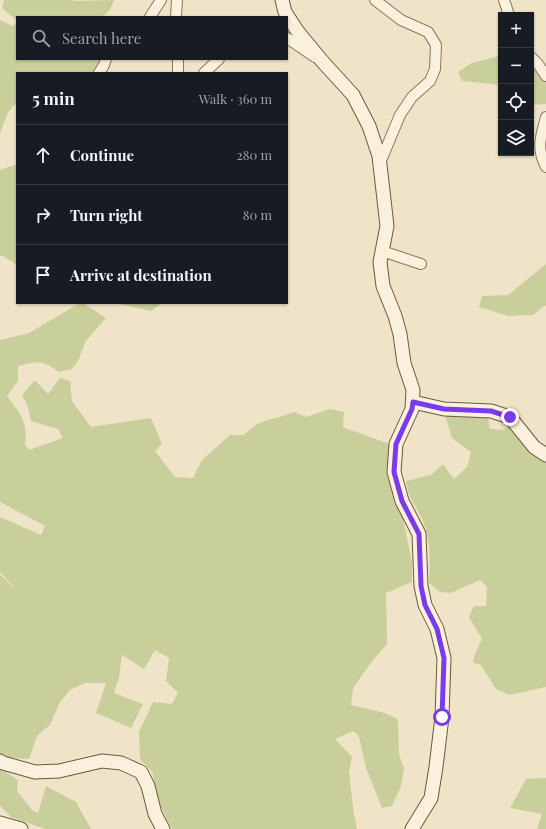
<!DOCTYPE html>
<html lang="en">
<head>
<meta charset="utf-8">
<style>
  :root { --surface:#171b24; --page:#242831; --text:#f1f3f6; --muted:#9ea1a6; --line:#363941 }
  body { margin:0; font-family:"Playfair Display",serif; background:var(--page); color:var(--text) }
  .controls { position:absolute; right:12px; top:12px; display:grid; overflow:hidden; border-radius:0px; box-shadow:0 1px 3px #0004 }
  .controls button { width:36px; height:36px; display:grid; place-items:center; padding:0; border:0; border-bottom:1px solid var(--line); background:var(--surface); color:var(--text); font:20px sans-serif }
  .stop { position:absolute; width:12px; height:12px; margin:-9px; border:3px solid #7c3aed; border-radius:50%; background:#fff }
  .stop.end { background:#7c3aed; border-color:#fff; box-shadow:0 1px 4px #0008 }
  .list { margin:0; padding:0; list-style:none }
  h2 { display:flex; justify-content:space-between; align-items:center; height:52px; margin:0; padding:0 16px; font-size:17px }
  h2 small { font-size:13px; font-weight:400; color:var(--muted) }
  .list li { display:grid; grid-template-columns:26px 1fr auto; gap:12px; align-items:center; box-sizing:border-box; height:60px; padding:0 16px; border-top:1px solid var(--line) }
  .list b { display:block; font-size:15px; white-space:nowrap }
  .list em { font-size:13px; font-style:normal; color:var(--muted) }
  .icon { flex:none; width:22px; height:22px; fill:none; stroke:currentColor; stroke-width:2; stroke-linecap:round; stroke-linejoin:round }
  .map { position:relative; flex:none; width:546px; height:829px; overflow:hidden }
  .search { position:absolute; background:var(--surface); box-shadow:0 1px 3px #0004; left:16px; top:16px; width:272px; height:44px; display:flex; align-items:center; gap:10px; box-sizing:border-box; padding:0 14px; border-radius:0px; color:var(--muted); font-size:15px }
  .panel { position:absolute; background:var(--surface); box-shadow:0 1px 3px #0004; left:16px; top:72px; width:272px; height:232px; border-radius:0px }
  .map>svg:first-child { display:block }
</style>
</head>
<body>
<div class="map">
<svg width="546" height="829" viewBox="0 0 546 829">
  <rect width="100%" height="100%" fill="#f0e4c8"/>
  <g fill="#c9cf9b">
    <polygon points="4,0 73,0 74,1 114,0 110,10 103,16 103,17 17,17 17,21 2,8"/>
    <path d="M0 20 13 26 17 22V59H102L95 73H17V103C7 109 4 123 0 134Z"/>
    <polygon points="499,56 501,57 501,85 462,81 458,72 472,63"/>
    <polygon points="531,65 541,76 546,75 546,104 531,105"/>
    <polygon points="17,164 17,265 3,256 0,256 0,170"/>
    <polygon points="546,264 546,306 544,306 533,315 508,316 479,307 482,296 508,295"/>
    <path d="M80 303H83L106 318 85 342 79 359 72 369 59 372C41 359 39 361 18 366V381L7 396C20 415 28 420 25 444L29 450 63 438 58 429 31 421 27 404 22 395 35 380 48 394 60 378 70 381 72 401 91 427 151 418 162 444 155 451 175 477 193 478 202 460 230 435H243L259 423 295 412 306 417 330 409 344 412 343 427 389 444 391 489 403 519 412 563V582L386 593 387 644 373 660 353 688 351 705 385 713 398 719 399 754 404 769 401 786 392 806 382 808 366 768 359 737 354 731 335 739 352 757 349 772 354 815 357 829H172L154 793 153 773 140 759 139 732 153 702 172 704 178 693 166 681 169 658 155 650 144 669 122 655 119 678 114 693 143 704 131 728 96 713 106 683H85L70 690 60 702 50 725 37 736 29 759 3 757 0 760V574L13 587H14L0 572V517L41 535 45 526 0 502V340L29 333Z"/>
    <polygon points="116,303 162,303 151,311"/>
    <path d="M445 415 488 417 490 429 504 430 510 425 524 446 546 460V687L509 695 496 689 481 665 473 663 475 654 482 639 469 617 474 606H486L487 587 480 580 451 593 440 592 429 583C430 564 431 545 425 527 420 510 408 500 406 481L431 475 443 464 454 479 467 467 471 452 452 438Z"/>
    <polygon points="0,768 18,780 17,791 32,810 38,813 46,786 76,802 91,829 45,829 11,817 0,806"/>
    <polygon points="546,778 546,829 537,829 542,814 510,808 526,779"/>
  </g>
  <g fill="none" stroke-linecap="round" stroke-linejoin="round">
    <defs>
      <g id="street">
        <polyline points="375,0 401,20 428,32 436,45 435,69 430,81 412,97 400,115 380,163"/>
        <polyline points="504,0 509,15"/>
        <polyline points="150,17 161,0"/>
        <polyline points="176,17 177,0"/>
        <polyline points="287,38 315,57"/>
        <polyline points="531,57 538,64 546,76"/>
        <polyline points="99,73 104,65 106,59"/>
        <polyline points="178,73 178,59"/>
        <polyline points="204,73 219,59"/>
        <path d="M546 117C541 136 536 148 546 167"/>
        <polyline points="382,251 421,264"/>
      </g>
      <g id="secondary">
        <polyline points="282,0 285,12 298,32 322,61 353,95 369,126 379,156 387,226 380,262 383,286 395,316 400,334 404,363 413,390 412,409 396,444 394,472 402,501 419,534 421,586 425,605 437,629 444,658 442,717 436,767 431,798 412,829"/>
        <polyline points="413,402 444,409 491,411 510,417 534,447 546,455"/>
        <polyline points="0,761 3,763 35,772 59,771 102,761 121,763 141,772 148,786 155,814 163,829"/>
        <polyline points="0,823 21,829"/>
      </g>
    </defs>
    <use href="#street" stroke="#8d765c" stroke-width="12"/>
    <use href="#secondary" stroke="#6f573f" stroke-width="15"/>
    <use href="#street" stroke="#faf1dc" stroke-width="10"/>
    <use href="#secondary" stroke="#faf1dc" stroke-width="13"/>
  </g>
  <g fill="none" stroke-linecap="round" stroke-linejoin="round">
    <polyline stroke="#7c3aed" stroke-width="5" points="442,717 444,658 437,629 425,605 421,586 419,534 402,501 394,472 396,444 412,409 413,402 444,409 491,411 510,417"/>
  </g>
</svg>
<div class="controls">
<button>+</button>
<button>−</button>
<button><svg class="icon" aria-label="locate" viewBox="0 0 24 24"><circle cx="12" cy="12" r="6"/><path d="M12 2v4M12 18v4M2 12h4M18 12h4"/></svg></button>
<button><svg class="icon" aria-label="layers" viewBox="0 0 24 24"><path d="M12 4l9 5-9 5-9-5zM3 14l9 5 9-5"/></svg></button>
</div>
<div class="stop" style="left:442px;top:717px"></div>
<div class="stop end" style="left:510px;top:417px"></div>
<div class="search"><svg class="icon" aria-label="search" viewBox="0 0 24 24"><circle cx="10" cy="10" r="6"/><path d="M15 15l6 6"/></svg>Search here</div>
<section class="panel">
<h2>5 min<small>Walk · 360 m</small></h2>
<ul class="list">
<li><svg class="icon" aria-label="ahead" viewBox="0 0 24 24"><path d="M12 20V5M6 11l6-6 6 6"/></svg><div><b>Continue</b></div><em>280 m</em></li>
<li><svg class="icon" aria-label="right" viewBox="0 0 24 24"><path d="M7 20v-9h11M14 6l5 5-5 5"/></svg><div><b>Turn right</b></div><em>80 m</em></li>
<li><svg class="icon" aria-label="arrive" viewBox="0 0 24 24"><path d="M6 21V4h12l-3 4 3 4H6"/></svg><div><b>Arrive at destination</b></div></li>
</ul>
</section>
</div>
</body>
</html>
